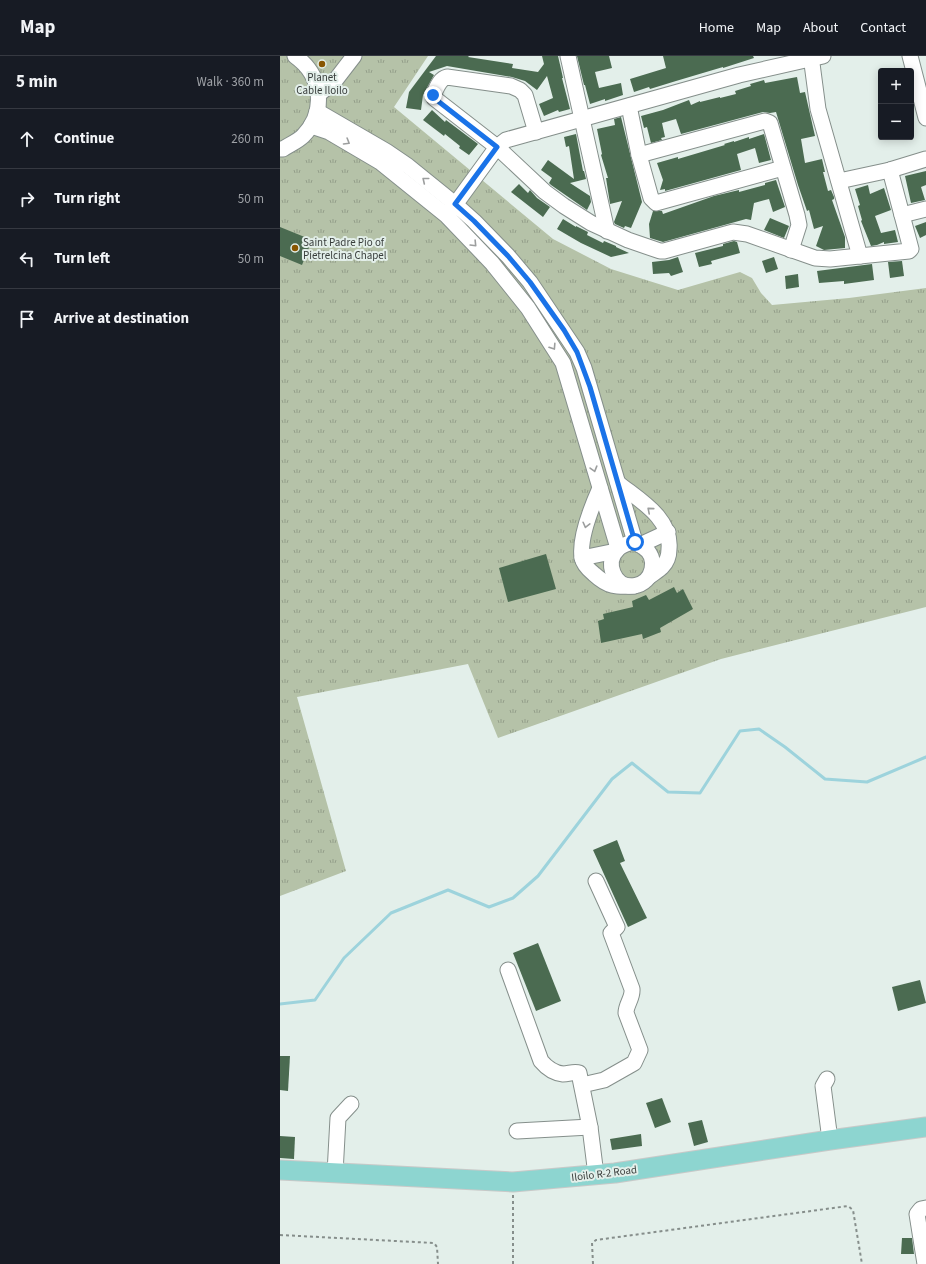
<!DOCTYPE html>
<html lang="en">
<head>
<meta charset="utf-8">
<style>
  :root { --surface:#171b24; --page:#242831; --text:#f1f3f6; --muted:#9ea1a6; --line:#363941 }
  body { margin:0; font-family:"Source Sans 3",sans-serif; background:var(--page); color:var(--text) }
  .controls { position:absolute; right:12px; top:12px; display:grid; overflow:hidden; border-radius:4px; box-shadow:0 2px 10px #0003 }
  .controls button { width:36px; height:36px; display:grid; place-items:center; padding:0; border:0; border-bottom:1px solid var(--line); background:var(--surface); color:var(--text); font:20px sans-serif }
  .stop { position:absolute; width:12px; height:12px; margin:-9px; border:3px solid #1a73e8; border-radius:50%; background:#fff }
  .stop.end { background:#1a73e8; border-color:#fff; box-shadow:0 1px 4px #0008 }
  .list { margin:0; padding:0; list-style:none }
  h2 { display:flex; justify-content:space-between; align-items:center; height:52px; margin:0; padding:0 16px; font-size:17px }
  h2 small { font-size:13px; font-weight:400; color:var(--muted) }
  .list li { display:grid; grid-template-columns:26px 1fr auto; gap:12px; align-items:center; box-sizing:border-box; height:60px; padding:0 16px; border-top:1px solid var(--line) }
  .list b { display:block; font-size:15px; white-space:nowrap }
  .list em { font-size:13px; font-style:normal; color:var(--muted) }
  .icon { flex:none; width:22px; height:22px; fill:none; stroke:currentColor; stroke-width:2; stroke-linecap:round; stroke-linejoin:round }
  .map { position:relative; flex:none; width:646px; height:1208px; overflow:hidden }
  header { display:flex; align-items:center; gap:24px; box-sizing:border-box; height:56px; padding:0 20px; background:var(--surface); border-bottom:1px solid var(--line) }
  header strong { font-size:19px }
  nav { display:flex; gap:22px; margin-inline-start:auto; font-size:14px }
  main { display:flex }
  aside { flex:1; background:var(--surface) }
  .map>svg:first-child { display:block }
</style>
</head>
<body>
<header>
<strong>Map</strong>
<nav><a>Home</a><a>Map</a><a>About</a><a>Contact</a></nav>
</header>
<main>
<aside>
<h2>5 min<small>Walk · 360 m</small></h2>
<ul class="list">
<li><svg class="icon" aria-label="ahead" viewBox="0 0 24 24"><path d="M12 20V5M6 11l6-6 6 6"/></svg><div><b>Continue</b></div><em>260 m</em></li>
<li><svg class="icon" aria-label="right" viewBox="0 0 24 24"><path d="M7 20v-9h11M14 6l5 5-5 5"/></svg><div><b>Turn right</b></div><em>50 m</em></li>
<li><svg class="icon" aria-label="left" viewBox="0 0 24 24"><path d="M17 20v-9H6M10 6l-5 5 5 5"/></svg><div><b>Turn left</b></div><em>50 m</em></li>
<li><svg class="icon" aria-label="arrive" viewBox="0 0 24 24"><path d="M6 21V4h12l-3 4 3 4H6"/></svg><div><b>Arrive at destination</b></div></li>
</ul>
</aside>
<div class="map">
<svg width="646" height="1208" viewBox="0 0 646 1208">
  <defs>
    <pattern id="grass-tufts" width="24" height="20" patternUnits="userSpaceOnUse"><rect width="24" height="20" fill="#b5c2a8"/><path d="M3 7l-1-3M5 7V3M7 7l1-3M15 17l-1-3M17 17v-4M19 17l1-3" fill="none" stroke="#949f8a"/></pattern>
  </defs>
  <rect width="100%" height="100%" fill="#e3efea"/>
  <polygon fill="url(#grass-tufts)" points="0,0 148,0 114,51 273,183 331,213 398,234 460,216 472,222 481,237 492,249 569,242 646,232 646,551 441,603 218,682 188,608 17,641 66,815 0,840"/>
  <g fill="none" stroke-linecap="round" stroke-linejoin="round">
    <polyline stroke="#9dd3dc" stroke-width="3" points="0,948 35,944 64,902 111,857 168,834 209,851 233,842 258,820 332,723 352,707 388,736 420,737 460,675 479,673 505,691 545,723 587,726 646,701"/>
  </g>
  <g fill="#4b6b51">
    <polygon points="156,0 189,0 188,1 233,8 232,12 258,16 264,8 262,0 278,0 281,13 283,22 282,22 290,53 279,56 278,54 264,60 259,48 273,42 267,20 257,34 245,25 232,21 167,10 149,16 154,19 143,39 141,54 126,52 129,36"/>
    <polygon points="297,0 329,0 332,12 315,16 319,32 341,27 343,39 325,45 325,43 310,48 305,29 304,29"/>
    <polygon points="383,0 473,0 474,2 443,12 443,11 396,25 370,33 369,31 354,36 350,23 386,12"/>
    <polygon points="517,21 520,37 525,36 535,80 521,83 525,107 542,103 545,116 543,116 548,135 551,134 554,141 554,143 552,144 565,181 565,192 544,194 536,190 543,170 534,173 529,154 527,155 518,129 496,56 490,57 483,56 401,78 396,63 382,67 385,81 381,82 382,84 371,87 367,71 364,72 361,60 383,54 409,44 411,49 420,45 420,46 440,41 440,42 456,38 455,35 471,30 470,28 484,24 485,27"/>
    <polygon points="152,54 165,66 166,64 198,88 189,99 179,92 180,90 165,78 164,80 143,64"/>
    <polygon points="341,61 362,146 351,172 345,170 344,172 335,168 334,166 342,145 330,148 326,122 328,122 321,99 322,98 317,73 335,69 334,63"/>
    <polygon points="296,78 303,115 304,115 306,123 290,127 310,140 311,146 307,154 271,129 269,127 272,122 261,114 268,104 294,123 289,90 286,91 284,81"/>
    <polygon points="484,78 491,104 479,107 475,92 457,98 461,114 385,135 385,133 380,134 383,124 377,107 398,101 398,103 445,89 444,88 454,85 454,86 469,81 469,83"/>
    <polygon points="646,115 646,129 641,131 645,144 631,147 625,120"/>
    <polygon points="496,124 505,151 493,156 489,143 474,147 471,164 466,163 383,186 370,182 369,168 373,155 382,155 383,158 434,140 459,134 459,136 485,129 485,127"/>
    <polygon points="239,128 248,137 250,134 257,142 270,151 263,161 231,136"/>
    <polygon points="588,129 590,138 604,132 611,154 595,160 601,177 615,174 618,186 604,188 604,186 597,189 591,190 581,165 582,164 578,150 580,149 575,133"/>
    <polygon points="490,162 509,170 504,182 484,174"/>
    <polygon points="283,163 296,171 296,170 308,176 307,179 323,187 324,185 336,190 336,191 349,197 331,201 301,187 277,173"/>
    <polygon points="646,166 646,179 640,182 635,170"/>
    <polygon points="0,171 32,184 22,209 0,200"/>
    <polygon points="454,185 457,186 460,197 431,205 432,208 419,211 415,197 443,190 443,188"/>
    <polygon points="398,201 403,216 391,220 389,217 373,218 372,206 389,204"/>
    <polygon points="494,201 498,213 486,217 482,205"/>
    <polygon points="622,205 624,220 610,222 608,206"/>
    <polygon points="592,208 594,224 564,228 564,225 539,227 537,215"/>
    <polygon points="518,218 519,231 506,233 505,220"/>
    <polygon points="266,498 276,533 228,546 219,512"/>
    <polygon points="394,531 397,537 403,533 413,553 380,572 381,576 363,583 362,578 321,587 318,565 324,563 323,558 353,551 352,545 366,539 369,544"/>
    <polygon points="337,784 345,805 340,807 367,862 348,871 313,794"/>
    <polygon points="258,887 281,945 256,955 233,897"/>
    <polygon points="640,924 646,947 618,955 612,931"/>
    <polygon points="0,1000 10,1000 8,1035 0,1034"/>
    <polygon points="382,1042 391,1066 375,1072 366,1047"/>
    <polygon points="422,1064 428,1086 414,1090 408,1067"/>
    <polygon points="361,1078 362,1090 332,1094 330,1083"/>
    <polygon points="0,1080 15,1081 14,1103 0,1102"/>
    <polygon points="622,1182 632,1182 634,1198 621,1198"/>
  </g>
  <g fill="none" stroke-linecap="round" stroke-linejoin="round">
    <defs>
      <g id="minor">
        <polyline points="288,0 327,175"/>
        <polyline points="531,0 538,53 580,200"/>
        <polyline points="630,0 646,62"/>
        <polyline points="39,38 54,26 74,0"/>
        <polyline points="349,50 359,99 371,142 376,147 503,112"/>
        <polyline points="37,55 106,95 128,110 175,148 194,165 228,200 250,226 297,296 304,312 355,486"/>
        <polyline points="31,70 49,76 100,106 167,160 212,207 248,252 283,307 338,492"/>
        <path d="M256 76 245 39 240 34 231 30 167 21C159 23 157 32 153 39L154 42 217 91 265 136 284 150 311 167 348 184 380 195H384L453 176 467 178 535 202 550 203 629 195 631 193 610 114"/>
        <path d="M0 93H3C9 89 18 85 23 80 47 55 42 19 15 0"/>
        <polyline points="359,99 485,65 490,67 517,159 519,169 511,194"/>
        <polyline points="559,125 610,114 646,103"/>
        <polyline points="169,157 217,91 226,84 459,19 543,0"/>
        <polyline points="622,159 646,153"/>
        <path d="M338 427C359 444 392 462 389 493 389 499 387 506 382 511 379 514 374 517 370 520"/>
        <path d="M320 432C312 450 299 481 302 501 303 508 309 514 314 518 328 531 336 531 354 530"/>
        <path d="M352 486C356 486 359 488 363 491 379 501 374 527 354 530 334 532 324 506 338 493 342 489 347 488 352 486Z"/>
        <polyline points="360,489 388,476"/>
        <polyline points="302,502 336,495"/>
        <path d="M228 914 261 1005C266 1011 274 1017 283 1018 289 1018 294 1015 299 1017L310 1071 316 1119"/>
        <polyline points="547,1023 543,1030 550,1084"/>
        <path d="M302 1029 324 1024 354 1007 360 994 346 957C346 948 353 942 352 933L331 877 337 871 316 825"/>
        <polyline points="237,1075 310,1071"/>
        <polyline points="55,1117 58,1062 71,1048"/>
        <polyline points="645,1208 637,1158 641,1153 646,1152"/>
      </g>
      <polyline id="major" points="0,1114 233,1126 335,1117 550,1084 646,1071"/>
    </defs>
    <use href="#minor" stroke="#858f8b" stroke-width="17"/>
    <use href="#major" stroke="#c8c9c8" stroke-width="21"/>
    <g stroke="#868e8b" stroke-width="2" stroke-dasharray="3 3" stroke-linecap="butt">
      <polyline points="0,1179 154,1187 157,1191 158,1208"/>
      <polyline points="233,1208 233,1139"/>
      <polyline points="313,1208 312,1187 316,1184 568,1150 573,1154 582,1208"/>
    </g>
    <use href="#minor" stroke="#fff" stroke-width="15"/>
    <use href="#major" stroke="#8dd5d0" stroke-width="19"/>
  </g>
  <defs><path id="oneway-chevron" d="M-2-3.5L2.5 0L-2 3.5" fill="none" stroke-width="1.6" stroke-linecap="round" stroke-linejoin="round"/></defs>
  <g stroke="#9c9e9e">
    <use href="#oneway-chevron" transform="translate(67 86) rotate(31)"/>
    <use href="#oneway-chevron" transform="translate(145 124) rotate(-141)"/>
    <use href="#oneway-chevron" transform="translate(194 188) rotate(46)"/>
    <use href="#oneway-chevron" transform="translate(273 291) rotate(57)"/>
    <use href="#oneway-chevron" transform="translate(314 413) rotate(74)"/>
    <use href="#oneway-chevron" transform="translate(370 454) rotate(-139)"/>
    <use href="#oneway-chevron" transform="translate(306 469) rotate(104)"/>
  </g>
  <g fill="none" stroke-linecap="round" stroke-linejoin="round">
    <polyline stroke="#1a73e8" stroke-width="5" points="153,39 154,42 217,91 175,148 194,165 228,200 250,226 284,274 297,296 310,331 355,486"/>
  </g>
  <g fill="#850" stroke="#e3efea" stroke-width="1.5">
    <circle cx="42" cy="8" r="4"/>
    <circle cx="15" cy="192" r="4"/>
  </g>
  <g text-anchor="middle" stroke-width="4" stroke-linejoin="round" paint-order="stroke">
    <g font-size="11" fill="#393e3c" stroke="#e3efea">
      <text x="42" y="25">Planet<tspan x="42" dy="13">Cable Iloilo</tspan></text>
      <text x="23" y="190" text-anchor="start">Saint Padre Pio of<tspan x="23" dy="13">Pietrelcina Chapel</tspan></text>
    </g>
    <g font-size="11" fill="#393e3c" stroke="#e3efea">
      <text transform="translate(324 1117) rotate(-7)" y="4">Iloilo R-2 Road</text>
    </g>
  </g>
</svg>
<div class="controls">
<button>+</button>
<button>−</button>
</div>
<div class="stop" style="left:355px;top:486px"></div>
<div class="stop end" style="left:153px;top:39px"></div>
</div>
</main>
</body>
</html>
